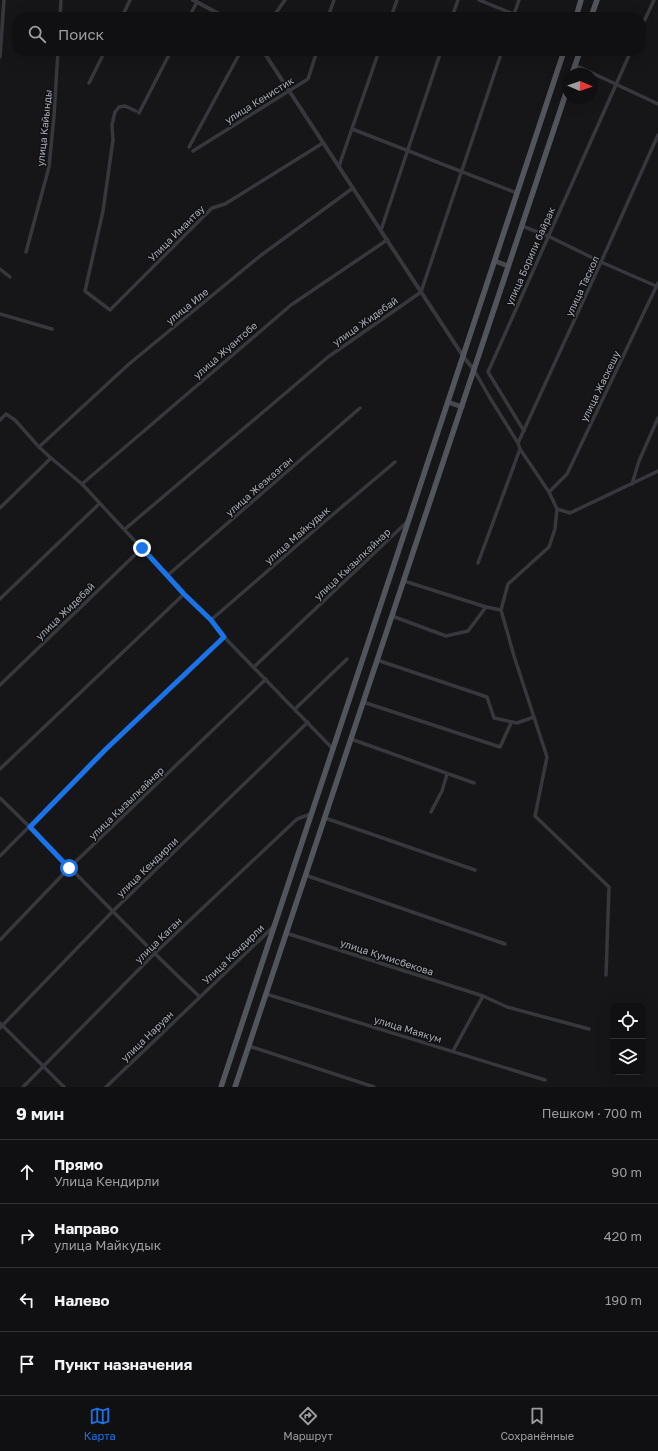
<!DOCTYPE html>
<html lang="ru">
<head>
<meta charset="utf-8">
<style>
  :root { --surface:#101012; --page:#19191b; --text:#f1f3f6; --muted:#9c9d9f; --line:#303032; --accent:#1a73e8 }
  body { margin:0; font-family:"Golos Text",sans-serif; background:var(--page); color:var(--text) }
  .controls { position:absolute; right:12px; bottom:12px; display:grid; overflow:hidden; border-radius:8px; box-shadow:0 4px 16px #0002 }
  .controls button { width:36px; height:36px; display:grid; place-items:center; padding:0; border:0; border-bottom:1px solid var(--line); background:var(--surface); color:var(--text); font:20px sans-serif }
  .compass { position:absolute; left:562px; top:68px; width:36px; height:36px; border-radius:50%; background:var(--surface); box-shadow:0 4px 16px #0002; rotate:92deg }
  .stop { position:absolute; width:12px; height:12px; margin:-9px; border:3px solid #1a73e8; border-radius:50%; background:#fff }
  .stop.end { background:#1a73e8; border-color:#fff; box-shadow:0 1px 4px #0008 }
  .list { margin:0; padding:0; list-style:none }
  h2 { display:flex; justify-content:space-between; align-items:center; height:52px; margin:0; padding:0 16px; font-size:17px }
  h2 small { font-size:13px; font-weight:400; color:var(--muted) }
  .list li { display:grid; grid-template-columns:26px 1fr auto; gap:12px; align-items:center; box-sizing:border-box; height:64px; padding:0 16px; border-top:1px solid var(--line) }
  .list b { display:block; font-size:15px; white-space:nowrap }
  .list p { margin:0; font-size:13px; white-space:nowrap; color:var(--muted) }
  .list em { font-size:13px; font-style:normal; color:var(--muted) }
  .icon { flex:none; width:22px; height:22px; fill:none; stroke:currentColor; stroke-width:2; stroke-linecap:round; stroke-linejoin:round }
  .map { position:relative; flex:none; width:658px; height:1087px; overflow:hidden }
  .search { position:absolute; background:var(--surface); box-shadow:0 4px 16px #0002; left:12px; right:12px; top:12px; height:44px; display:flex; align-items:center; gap:10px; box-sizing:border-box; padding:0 14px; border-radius:16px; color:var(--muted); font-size:15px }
  .sheet { height:308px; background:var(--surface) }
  nav { display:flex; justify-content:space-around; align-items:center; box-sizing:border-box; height:56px; border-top:1px solid var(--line); background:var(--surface); font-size:11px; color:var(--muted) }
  nav a { display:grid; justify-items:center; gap:2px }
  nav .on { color:var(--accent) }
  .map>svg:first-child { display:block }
</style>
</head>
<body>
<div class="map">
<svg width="658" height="1087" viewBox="0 0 658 1087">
  <rect width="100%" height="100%" fill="#161618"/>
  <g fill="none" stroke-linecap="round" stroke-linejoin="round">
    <g stroke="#37383d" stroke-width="3.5">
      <polyline points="479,0 521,17"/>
      <polyline points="60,17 61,0"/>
      <polyline points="122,17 130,0"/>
      <polyline points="189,17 197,2"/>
      <polyline points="273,17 285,0"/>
      <polyline points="328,17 334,0"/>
      <polyline points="391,17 397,0"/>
      <polyline points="452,17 458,0"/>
      <polyline points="513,17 519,0"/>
      <polyline points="641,28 654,0"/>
      <polyline points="0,57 4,0"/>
      <polyline points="575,65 658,104"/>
      <polyline points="89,83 105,51"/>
      <polyline points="136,111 125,106 119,107 115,112 112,125 113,140 103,211 85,291 110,310 212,208 225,204 323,143"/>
      <polyline points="139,113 171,51"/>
      <polyline points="352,129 517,193"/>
      <polyline points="189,147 241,51"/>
      <polyline points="193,151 308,79 317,51"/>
      <polyline points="339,166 379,51"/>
      <polyline points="522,226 548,236 601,262 656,286"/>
      <polyline points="381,230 441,51"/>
      <polyline points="26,252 49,167 54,116 58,51"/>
      <polyline points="0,269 10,277"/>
      <polyline points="0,314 52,329"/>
      <polyline points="474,370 490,398 518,443 520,449 549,492 557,509 570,513 658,471"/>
      <polyline points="0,420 6,414 15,420 39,447 51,458 82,484 184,594 211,620 224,637 333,749"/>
      <polyline points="524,431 488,372 631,51"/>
      <polyline points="518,443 601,262 658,135"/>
      <polyline points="39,447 129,364 260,256 353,188"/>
      <polyline points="82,484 291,305 387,240"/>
      <polyline points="632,484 639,461 658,418"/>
      <polyline points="549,492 567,474 658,283"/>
      <polyline points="0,508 51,458"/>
      <polyline points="557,509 555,529 549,547 508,584 501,610 514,656 547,757 535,816 609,887 606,975"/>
      <polyline points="125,529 328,357 421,292 502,51"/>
      <polyline points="478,563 520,449"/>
      <polyline points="168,575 360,408"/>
      <polyline points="404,581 486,607 501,610"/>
      <polyline points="0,599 99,504"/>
      <polyline points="392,616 446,636 468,631 486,607"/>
      <polyline points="211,620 324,522 395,462"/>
      <polyline points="377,660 487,697 494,718 517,723 534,717"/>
      <polyline points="254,667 407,522"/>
      <polyline points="0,685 142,548"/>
      <polyline points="363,702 500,747 511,723"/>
      <polyline points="295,709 347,659"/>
      <polyline points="351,739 474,783"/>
      <polyline points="0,769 184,594"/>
      <path d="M0 798C68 863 131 933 200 997L273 927"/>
      <polyline points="431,812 442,791 447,774"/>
      <polyline points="325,818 475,870"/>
      <polyline points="0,856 105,750 224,637"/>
      <polyline points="305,875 505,944"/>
      <polyline points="286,933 483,996 507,1007 589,1029"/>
      <polyline points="0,940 69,868 266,679"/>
      <polyline points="266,994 545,1080"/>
      <polyline points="0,1023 64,1087"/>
      <polyline points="0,1028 112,912 308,722"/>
      <polyline points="249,1046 374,1087"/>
      <polyline points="453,1051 483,996"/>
      <polyline points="23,1087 154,954 297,819 311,814"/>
      <polyline points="106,1087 200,997"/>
    </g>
    <g stroke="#37383d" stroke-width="4">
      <polyline points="193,0 225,17"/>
      <polyline points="263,51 463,356 474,370"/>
    </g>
    <g stroke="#45474d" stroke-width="5">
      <polyline points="495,261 508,266"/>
      <polyline points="448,402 462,407"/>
    </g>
    <g stroke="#53555c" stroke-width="5.5">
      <polyline points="576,17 581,0"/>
      <polyline points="591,17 597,0"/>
      <polyline points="572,74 580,51"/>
      <polyline points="221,1087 564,51"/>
      <polyline points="235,1087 568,87"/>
    </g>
  </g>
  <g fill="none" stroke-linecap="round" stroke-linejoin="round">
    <polyline stroke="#1a73e8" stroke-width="5" points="69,868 30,827 105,750 224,637 211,620 184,594 142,548"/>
  </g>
  <g text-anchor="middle" stroke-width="3" stroke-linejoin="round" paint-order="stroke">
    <g font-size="10" fill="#a8adb8" stroke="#111113">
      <text transform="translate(259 100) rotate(-32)" y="4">улица Кенистик</text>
      <text transform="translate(44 128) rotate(-84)" y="4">улица Кайынды</text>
      <text transform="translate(176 233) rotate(-45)" y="4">Улица Имантау</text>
      <text transform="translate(530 256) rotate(-66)" y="4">улица Борили байрак</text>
      <text transform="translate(582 286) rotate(-65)" y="4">улица Таскол</text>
      <text transform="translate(187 306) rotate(-39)" y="4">улица Иле</text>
      <text transform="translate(365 321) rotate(-35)" y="4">улица Жидебай</text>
      <text transform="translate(225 350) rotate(-41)" y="4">улица Жуантобе</text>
      <text transform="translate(600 386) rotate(-64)" y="4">улица Жаскешу</text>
      <text transform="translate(259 486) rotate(-41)" y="4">улица Жезказган</text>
      <text transform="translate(297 535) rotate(-41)" y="4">улица Майкудык</text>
      <text transform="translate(352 564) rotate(-43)" y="4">улица Кызылкайнар</text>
      <text transform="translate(65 611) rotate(-44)" y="4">улица Жидебай</text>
      <text transform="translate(126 803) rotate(-44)" y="4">улица Кызылкайнар</text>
      <text transform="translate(147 867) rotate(-44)" y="4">улица Кендирли</text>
      <text transform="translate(158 940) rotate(-44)" y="4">улица Каган</text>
      <text transform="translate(233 954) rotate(-44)" y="4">Улица Кендирли</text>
      <text transform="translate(387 957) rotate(18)" y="4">улица Кумисбекова</text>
      <text transform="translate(408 1029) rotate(17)" y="4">улица Маякум</text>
      <text transform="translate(147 1036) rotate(-44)" y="4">улица Наруан</text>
    </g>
  </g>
</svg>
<div class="controls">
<button><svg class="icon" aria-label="locate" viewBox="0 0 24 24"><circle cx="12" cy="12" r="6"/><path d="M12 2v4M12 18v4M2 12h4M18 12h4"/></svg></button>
<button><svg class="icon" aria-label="layers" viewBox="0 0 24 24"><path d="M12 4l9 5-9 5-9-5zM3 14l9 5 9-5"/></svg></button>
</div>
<svg class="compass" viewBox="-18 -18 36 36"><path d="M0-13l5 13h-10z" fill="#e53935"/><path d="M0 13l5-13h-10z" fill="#9c9d9f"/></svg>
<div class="stop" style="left:69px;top:868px"></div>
<div class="stop end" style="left:142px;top:548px"></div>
<div class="search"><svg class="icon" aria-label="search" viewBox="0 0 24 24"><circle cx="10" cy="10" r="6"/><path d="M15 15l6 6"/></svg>Поиск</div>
</div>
<section class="sheet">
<h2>9 мин<small>Пешком · 700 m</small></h2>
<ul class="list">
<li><svg class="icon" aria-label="ahead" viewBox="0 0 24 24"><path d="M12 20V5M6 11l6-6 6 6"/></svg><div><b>Прямо</b><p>Улица Кендирли</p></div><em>90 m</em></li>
<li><svg class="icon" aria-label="right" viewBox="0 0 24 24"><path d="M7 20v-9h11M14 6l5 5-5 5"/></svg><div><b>Направо</b><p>улица Майкудык</p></div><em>420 m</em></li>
<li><svg class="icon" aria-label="left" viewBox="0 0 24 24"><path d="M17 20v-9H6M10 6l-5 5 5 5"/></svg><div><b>Налево</b></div><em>190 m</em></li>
<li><svg class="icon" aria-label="arrive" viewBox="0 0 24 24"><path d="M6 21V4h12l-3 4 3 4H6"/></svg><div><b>Пункт назначения</b></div></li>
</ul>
</section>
<nav>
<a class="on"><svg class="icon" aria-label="map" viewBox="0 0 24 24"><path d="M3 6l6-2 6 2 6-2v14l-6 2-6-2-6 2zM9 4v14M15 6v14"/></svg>Карта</a>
<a><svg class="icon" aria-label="directions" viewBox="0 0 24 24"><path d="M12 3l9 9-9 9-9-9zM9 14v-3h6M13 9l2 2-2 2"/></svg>Маршрут</a>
<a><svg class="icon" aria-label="saved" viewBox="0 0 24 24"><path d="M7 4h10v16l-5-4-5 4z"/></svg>Сохранённые</a>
</nav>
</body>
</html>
